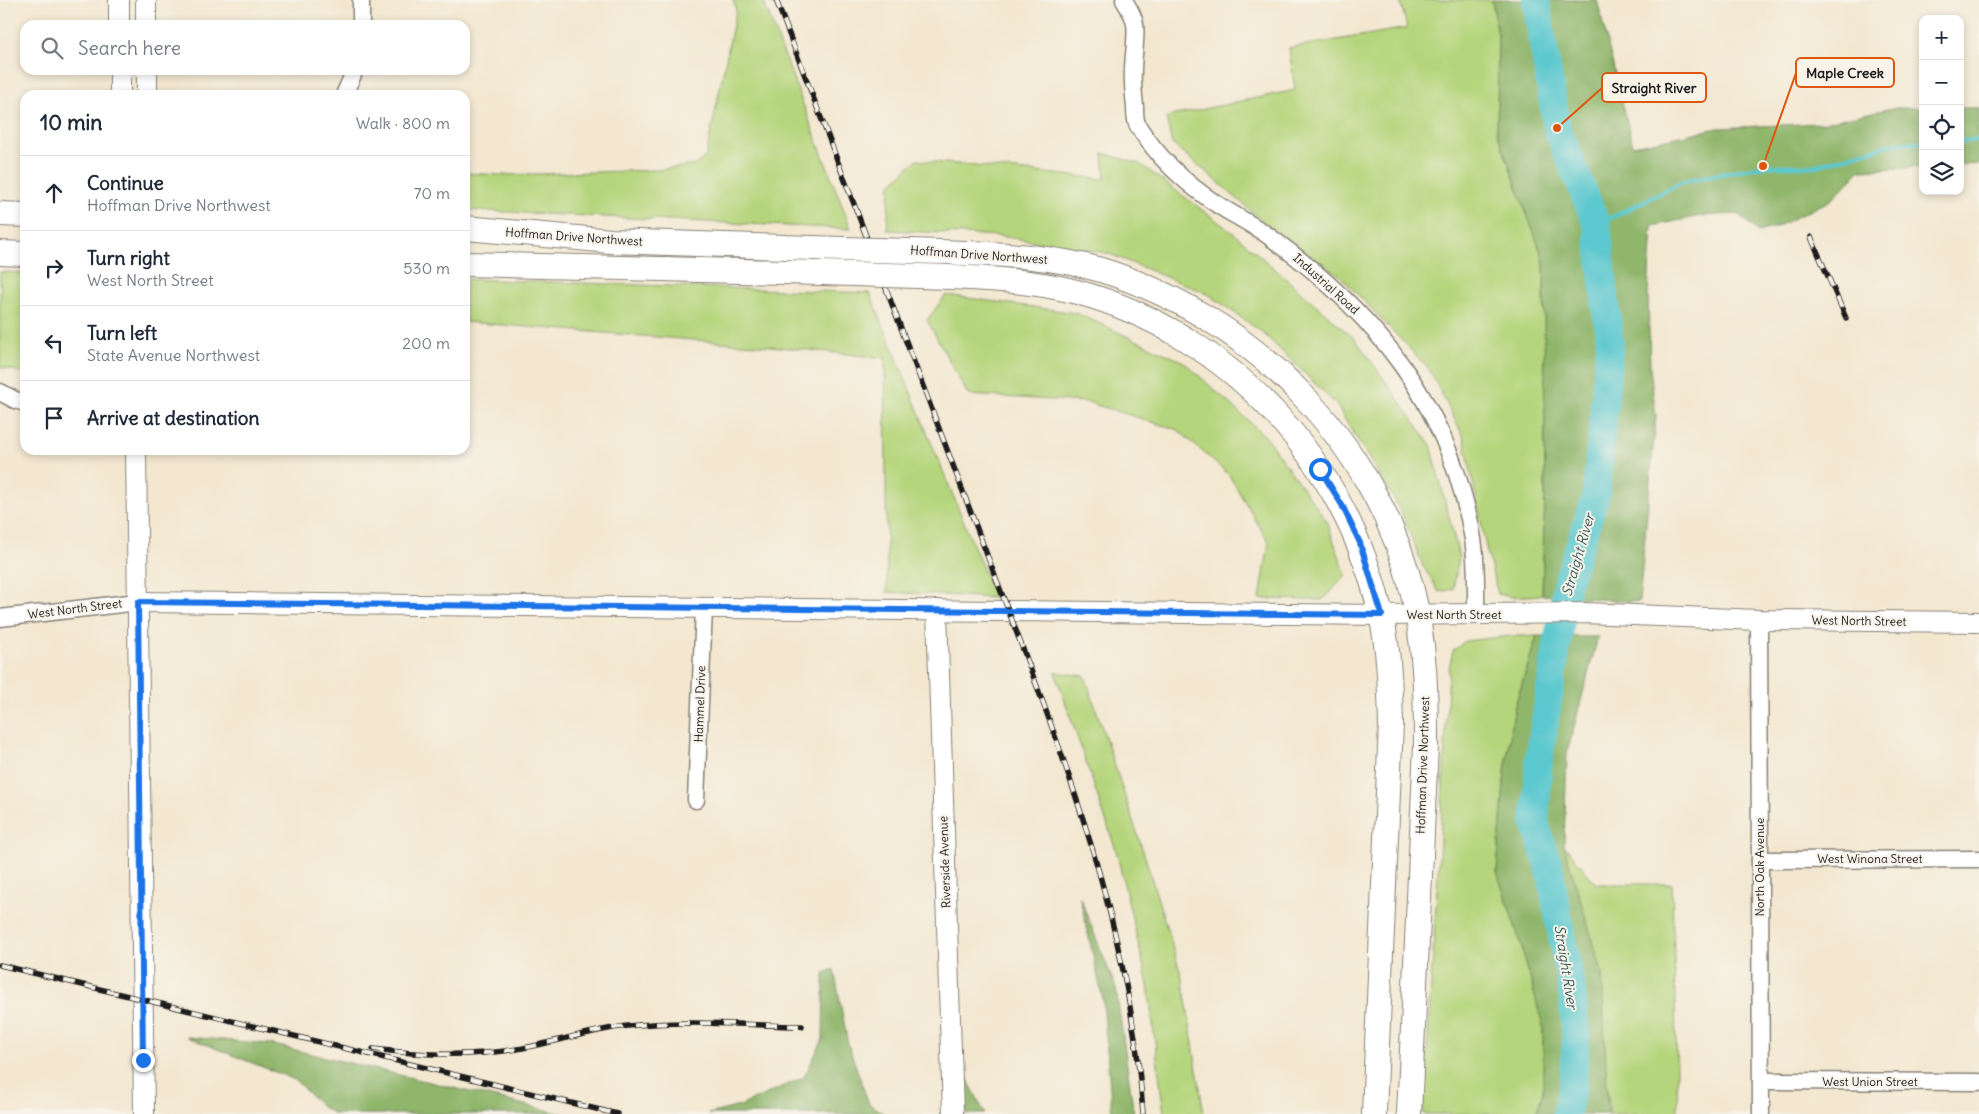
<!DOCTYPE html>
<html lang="en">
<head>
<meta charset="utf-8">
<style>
  :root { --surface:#fff; --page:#f2f2f3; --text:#1f2937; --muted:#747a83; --line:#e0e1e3 }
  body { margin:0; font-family:Delius,sans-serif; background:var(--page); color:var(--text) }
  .controls { position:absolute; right:15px; top:15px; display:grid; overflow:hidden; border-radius:10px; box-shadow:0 2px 8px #0003 }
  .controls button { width:45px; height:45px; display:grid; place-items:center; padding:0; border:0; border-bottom:1px solid var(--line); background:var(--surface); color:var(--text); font:25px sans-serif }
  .stop { position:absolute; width:15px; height:15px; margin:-11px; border:4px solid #1a73e8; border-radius:50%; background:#fff }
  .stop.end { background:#1a73e8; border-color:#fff; box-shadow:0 1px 5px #0008 }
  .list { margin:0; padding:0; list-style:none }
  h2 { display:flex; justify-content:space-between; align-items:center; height:65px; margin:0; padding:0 20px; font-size:21px }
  h2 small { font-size:16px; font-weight:400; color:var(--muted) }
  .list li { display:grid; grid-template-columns:32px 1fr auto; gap:15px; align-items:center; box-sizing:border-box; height:75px; padding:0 20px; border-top:1px solid var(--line) }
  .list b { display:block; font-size:19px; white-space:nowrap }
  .list p { margin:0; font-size:16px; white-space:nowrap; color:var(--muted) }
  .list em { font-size:16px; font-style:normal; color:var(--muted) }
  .icon { flex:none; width:28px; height:28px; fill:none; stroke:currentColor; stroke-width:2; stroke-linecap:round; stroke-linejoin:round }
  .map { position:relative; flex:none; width:1979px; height:1114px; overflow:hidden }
  .search { position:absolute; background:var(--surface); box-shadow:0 2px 8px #0003; left:20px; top:20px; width:450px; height:55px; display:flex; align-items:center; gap:12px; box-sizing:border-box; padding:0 18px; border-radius:15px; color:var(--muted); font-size:19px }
  .panel { position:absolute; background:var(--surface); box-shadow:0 2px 8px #0003; left:20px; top:90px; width:450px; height:365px; border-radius:15px }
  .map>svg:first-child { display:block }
</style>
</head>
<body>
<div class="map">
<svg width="1979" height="1114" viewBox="0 0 1979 1114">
  <rect width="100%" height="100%" fill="#f7f3e8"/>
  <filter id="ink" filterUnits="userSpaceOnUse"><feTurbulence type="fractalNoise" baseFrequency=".02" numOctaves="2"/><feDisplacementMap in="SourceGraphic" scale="10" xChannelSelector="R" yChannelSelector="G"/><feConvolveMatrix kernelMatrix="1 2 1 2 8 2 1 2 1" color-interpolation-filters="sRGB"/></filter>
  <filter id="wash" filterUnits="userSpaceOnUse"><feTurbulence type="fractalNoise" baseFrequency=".0096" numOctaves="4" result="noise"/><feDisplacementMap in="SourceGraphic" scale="20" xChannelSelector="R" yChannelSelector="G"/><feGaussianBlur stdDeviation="1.12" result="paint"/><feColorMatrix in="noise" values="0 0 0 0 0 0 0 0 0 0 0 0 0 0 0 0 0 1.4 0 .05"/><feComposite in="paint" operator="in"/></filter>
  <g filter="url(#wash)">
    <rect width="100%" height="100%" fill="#f3e7d0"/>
    <g fill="#b5d57c" stroke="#68784c">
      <polygon points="733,0 763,0 851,229 465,210 465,173 504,175 657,170 695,165 706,156 736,10"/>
      <polygon points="1400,0 1492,0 1498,35 1497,132 1544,261 1545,488 1542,595 1510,597 1498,594 1487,552 1464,438 1429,369 1339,275 1268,226 1209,174 1172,144 1166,117 1295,90 1289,48 1407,28"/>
      <polygon points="1103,153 1140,164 1236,235 1356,340 1431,445 1459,557 1453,589 1439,592 1423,566 1400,509 1335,403 1263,333 1208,294 1107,253 1000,236 887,230 890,185 916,160 1105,179"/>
      <polygon points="0,272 25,273 25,373 0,367"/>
      <polygon points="465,279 870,293 995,598 887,592 885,358 770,346 465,322"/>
      <polygon points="946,295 1076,313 1184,362 1265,436 1326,520 1346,575 1323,600 1260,599 1269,543 1229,475 1178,430 1087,402 968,395 927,320"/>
      <polygon points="1511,636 1537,636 1515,706 1505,771 1497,872 1520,941 1543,1026 1544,1091 1536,1114 1423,1114 1440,841 1449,668 1453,651 1465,641"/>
      <polygon points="1055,672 1085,676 1144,854 1183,981 1204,1114 1164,1114 1148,985 1116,850"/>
      <polygon points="1564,845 1596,884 1672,884 1678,1114 1608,1114 1610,1108"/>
    </g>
    <g fill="#90b66c" stroke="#566944">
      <polygon points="1492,0 1597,0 1633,146 1718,128 1822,123 1892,108 1923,108 1923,167 1860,170 1831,200 1776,227 1758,232 1738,214 1701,216 1652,226 1648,292 1650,369 1656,416 1639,602 1542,595 1545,488 1544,261 1497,132 1498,35"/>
      <polygon points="1960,108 1979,108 1979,164 1960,165"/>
      <polygon points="1537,636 1598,637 1567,753 1564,845 1602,972 1608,1114 1536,1114 1543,1091 1543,1026 1520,941 1497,872 1505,771 1515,706"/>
      <polygon points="1080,898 1116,988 1134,1114 1112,1114 1103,1000"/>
      <polygon points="834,969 848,1044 869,1104 884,1114 708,1114 740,1106 804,1077 823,1039 824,973"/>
      <polygon points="187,1037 270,1044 563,1114 334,1114 321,1106 295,1080"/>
      <polygon points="963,1070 985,1114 967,1114"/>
    </g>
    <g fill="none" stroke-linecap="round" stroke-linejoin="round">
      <g stroke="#5bc8cf" stroke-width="4.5">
        <polyline points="1960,141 1979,140"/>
        <polyline points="1597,225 1684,181 1763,166 1815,166 1897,143 1923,142"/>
      </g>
      <polyline stroke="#5bc8cf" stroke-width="28" points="1536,0 1557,128 1597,225 1610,342 1596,495 1567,583 1539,759 1535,823 1549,866 1572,992 1576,1037 1573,1086 1566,1114"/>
    </g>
  </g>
  <g filter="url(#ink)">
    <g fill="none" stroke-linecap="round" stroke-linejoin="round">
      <defs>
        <g id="minor">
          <polyline points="361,0 361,25"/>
          <path d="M1124 0C1128 7 1134 16 1135 24 1137 36 1133 57 1133 70 1132 82 1134 95 1135 107 1135 113 1135 121 1138 126 1157 156 1185 183 1215 203 1233 215 1252 224 1270 237 1377 315 1450 405 1473 539 1477 564 1476 590 1476 615"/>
          <polyline points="344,95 355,70"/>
          <polyline points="0,392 15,400 25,403"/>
          <polyline points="0,618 138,602"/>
          <polyline points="1759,620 1761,1114"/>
          <polyline points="696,800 704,608"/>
          <polyline points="1760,860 1979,859"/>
          <polyline points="1761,1081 1979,1082"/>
        </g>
        <g id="tertiary">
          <polyline points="119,0 119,25"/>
          <polyline points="146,0 146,25"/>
          <polyline points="120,70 120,95"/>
          <polyline points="147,70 147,95"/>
          <polyline points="136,450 144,1114"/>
          <polyline points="138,602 1381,615 1584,613 1759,620 1979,622"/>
          <polyline points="937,610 953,1114"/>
        </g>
        <g id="secondary">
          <polyline points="0,214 25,215"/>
          <polyline points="465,228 611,241 812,248"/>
          <path d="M941 252C994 254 1049 255 1101 270 1250 316 1373 438 1412 590 1425 640 1426 694 1426 746L1409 1114"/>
          <polyline points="0,253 25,254"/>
          <polyline points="465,264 821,273"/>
          <path d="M950 277C993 279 1035 281 1077 292 1231 334 1346 461 1381 615 1389 650 1390 687 1391 724L1374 1114"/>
        </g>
      </defs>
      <use href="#minor" stroke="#888276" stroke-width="19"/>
      <use href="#tertiary" stroke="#888276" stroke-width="22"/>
      <use href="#secondary" stroke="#888276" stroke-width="26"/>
      <use href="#minor" stroke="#fff" stroke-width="16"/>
      <use href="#tertiary" stroke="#fff" stroke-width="20"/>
      <use href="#secondary" stroke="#fff" stroke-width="24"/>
      <defs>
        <g id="rail">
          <path d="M776 0C846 182 915 365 984 547 1054 731 1130 915 1143 1114"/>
          <polyline points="1811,237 1846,318"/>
          <polyline points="0,965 617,1114"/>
          <path d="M373 1049C420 1055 470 1057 517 1049 554 1043 590 1030 628 1026 684 1020 745 1025 802 1026"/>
        </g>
      </defs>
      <use href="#rail" stroke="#1c1c1c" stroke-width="5.5"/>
      <use href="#rail" stroke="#f7f3e8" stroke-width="4" stroke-dasharray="11" stroke-linecap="butt"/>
      <defs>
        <g id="secondary-bridge">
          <polyline points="812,248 941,252"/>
          <polyline points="821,273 950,277"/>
        </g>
      </defs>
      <use href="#secondary-bridge" stroke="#888276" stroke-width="26" stroke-linecap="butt"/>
      <use href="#secondary-bridge" stroke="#fff" stroke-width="24"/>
    </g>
  </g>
  <g fill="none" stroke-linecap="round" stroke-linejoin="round" filter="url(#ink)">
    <polyline stroke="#1a73e8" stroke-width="6" points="143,1060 138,602 1382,615 1360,543 1342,505 1320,469"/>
  </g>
  <g text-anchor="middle" stroke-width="4" stroke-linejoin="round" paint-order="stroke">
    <g font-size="12" fill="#1c1c1c" stroke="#f7f3e8">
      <text transform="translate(574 237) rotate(4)" y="4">Hoffman Drive Northwest</text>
      <text transform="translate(979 255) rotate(4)" y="4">Hoffman Drive Northwest</text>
      <text transform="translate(1326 284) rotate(42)" y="4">Industrial Road</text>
      <text transform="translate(75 609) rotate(-7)" y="4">West North Street</text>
      <text x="1454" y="619">West North Street</text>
      <text transform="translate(1859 621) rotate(1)" y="4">West North Street</text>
      <text transform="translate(700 704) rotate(-88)" y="4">Hammel Drive</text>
      <text transform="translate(1423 765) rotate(-88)" y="4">Hoffman Drive Northwest</text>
      <text x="1870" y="863">West Winona Street</text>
      <text transform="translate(945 862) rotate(-92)" y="4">Riverside Avenue</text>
      <text transform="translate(1760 867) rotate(-90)" y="4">North Oak Avenue</text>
      <text x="1870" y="1086">West Union Street</text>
    </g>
    <g font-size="14" font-style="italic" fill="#32585b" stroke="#f7f3e8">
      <text transform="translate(1578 555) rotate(-74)" y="5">Straight River</text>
      <text transform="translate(1566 967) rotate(81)" y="5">Straight River</text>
    </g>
  </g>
  <path fill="none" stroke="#de560d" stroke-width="2" d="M1763 166L1796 73M1557 128L1602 88"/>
  <g fill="#de560d" stroke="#f7f3e8" stroke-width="2">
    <circle cx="1763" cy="166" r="5"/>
    <circle cx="1557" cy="128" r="5"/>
  </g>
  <g fill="#f7f3e8" stroke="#de560d" stroke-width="2">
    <rect x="1796" y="58" width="98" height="29" rx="5"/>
    <rect x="1602" y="73" width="104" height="29" rx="5"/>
  </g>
  <g font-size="14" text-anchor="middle" font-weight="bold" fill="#1c1c1c">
    <text x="1845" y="78">Maple Creek</text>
    <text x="1654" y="93">Straight River</text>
  </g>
</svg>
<div class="controls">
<button>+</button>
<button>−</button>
<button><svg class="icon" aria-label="locate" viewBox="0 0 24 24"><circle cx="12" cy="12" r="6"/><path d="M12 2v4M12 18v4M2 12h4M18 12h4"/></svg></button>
<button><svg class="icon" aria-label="layers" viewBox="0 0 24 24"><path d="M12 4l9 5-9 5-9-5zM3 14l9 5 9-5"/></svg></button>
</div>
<div class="stop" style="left:1320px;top:469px"></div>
<div class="stop end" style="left:143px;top:1060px"></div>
<div class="search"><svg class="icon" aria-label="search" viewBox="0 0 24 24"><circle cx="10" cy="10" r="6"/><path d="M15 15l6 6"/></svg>Search here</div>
<section class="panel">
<h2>10 min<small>Walk · 800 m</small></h2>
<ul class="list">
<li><svg class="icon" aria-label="ahead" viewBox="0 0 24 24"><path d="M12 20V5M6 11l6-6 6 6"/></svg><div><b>Continue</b><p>Hoffman Drive Northwest</p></div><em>70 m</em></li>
<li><svg class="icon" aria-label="right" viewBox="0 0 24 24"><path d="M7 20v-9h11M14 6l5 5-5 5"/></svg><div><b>Turn right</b><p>West North Street</p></div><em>530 m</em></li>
<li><svg class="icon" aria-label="left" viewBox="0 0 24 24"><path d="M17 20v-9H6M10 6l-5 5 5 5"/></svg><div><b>Turn left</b><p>State Avenue Northwest</p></div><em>200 m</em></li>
<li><svg class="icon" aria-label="arrive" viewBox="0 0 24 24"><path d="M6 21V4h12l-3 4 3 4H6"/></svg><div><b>Arrive at destination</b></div></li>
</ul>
</section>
</div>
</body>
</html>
